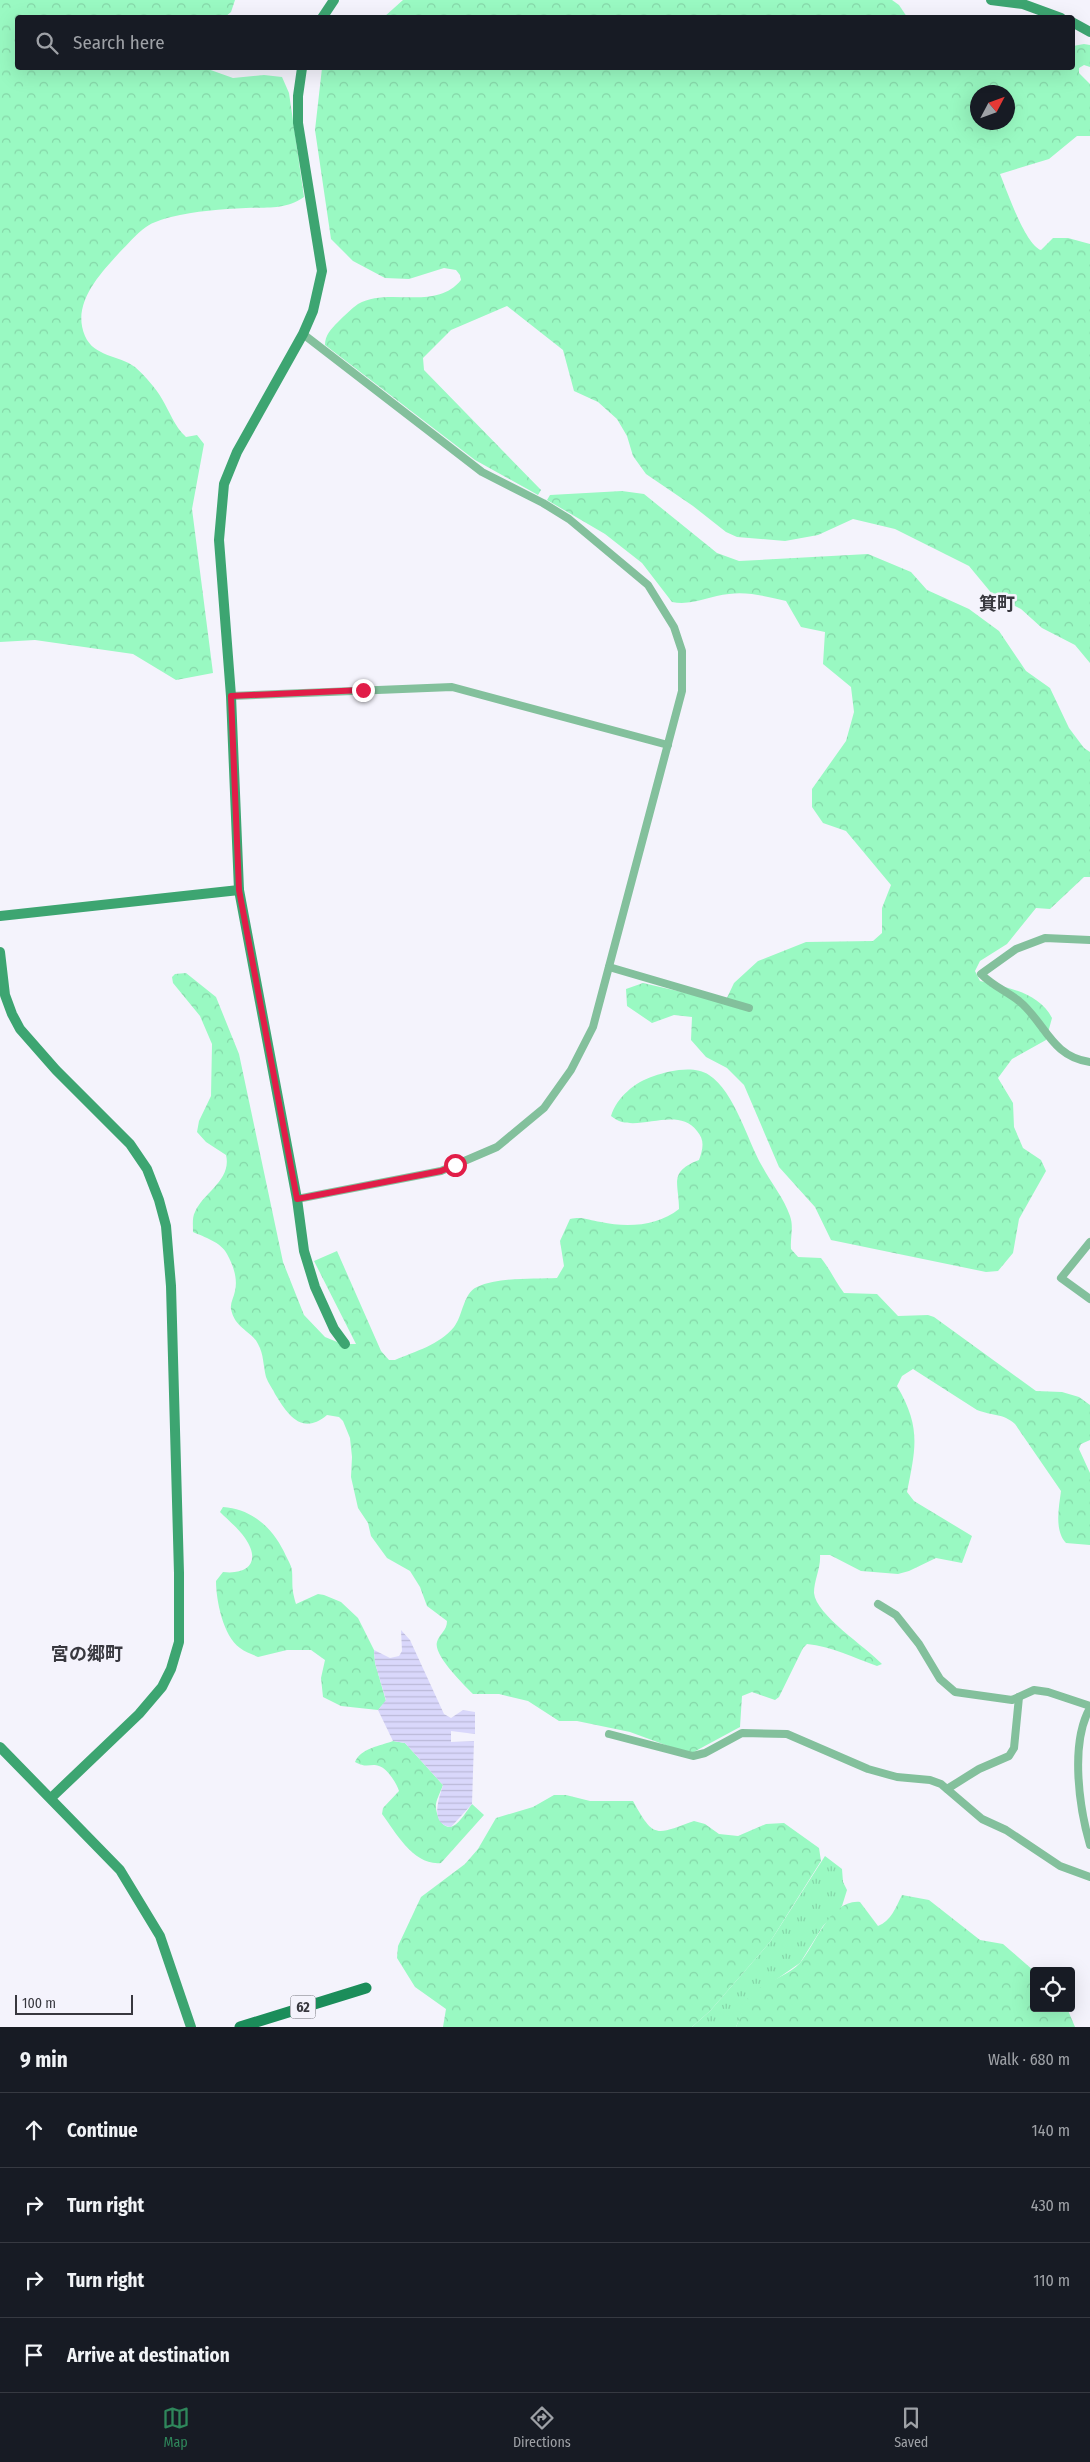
<!DOCTYPE html>
<html lang="en">
<head>
<meta charset="utf-8">
<style>
  :root { --surface:#171b24; --page:#20242c; --text:#f1f3f6; --muted:#9ea1a6; --line:#363941; --accent:#2f875b }
  body { margin:0; font-family:"Fira Sans Condensed","Noto Sans JP",sans-serif; background:var(--page); color:var(--text) }
  .controls { position:absolute; right:15px; bottom:15px; display:grid; overflow:hidden; border-radius:5px; box-shadow:0 5px 20px #0002 }
  .controls button { width:45px; height:45px; display:grid; place-items:center; padding:0; border:0; border-bottom:1px solid var(--line); background:var(--surface); color:var(--text); font:25px sans-serif }
  .compass { position:absolute; left:970px; top:85px; width:45px; height:45px; border-radius:50%; background:var(--surface); box-shadow:0 5px 20px #0002; rotate:49deg }
  .scale { position:absolute; left:15px; bottom:12px; width:118px; box-sizing:border-box; padding-left:5px; border:2px solid #38383f; border-top:0; font-size:14px; line-height:18px; white-space:nowrap; color:#38383f; -webkit-text-stroke:4px #f4f3fc; paint-order:stroke }
  .stop { position:absolute; width:15px; height:15px; margin:-11px; border:4px solid #e11d48; border-radius:50%; background:#fff }
  .stop.end { background:#e11d48; border-color:#fff; box-shadow:0 1px 5px #0008 }
  .list { margin:0; padding:0; list-style:none }
  h2 { display:flex; justify-content:space-between; align-items:center; height:65px; margin:0; padding:0 20px; font-size:21px }
  h2 small { font-size:16px; font-weight:400; color:var(--muted) }
  .list li { display:grid; grid-template-columns:32px 1fr auto; gap:15px; align-items:center; box-sizing:border-box; height:75px; padding:0 20px; border-top:1px solid var(--line) }
  .list b { display:block; font-size:19px; white-space:nowrap }
  .list em { font-size:16px; font-style:normal; color:var(--muted) }
  .icon { flex:none; width:28px; height:28px; fill:none; stroke:currentColor; stroke-width:2; stroke-linecap:round; stroke-linejoin:round }
  .map { position:relative; flex:none; width:1090px; height:2027px; overflow:hidden }
  .search { position:absolute; background:var(--surface); box-shadow:0 5px 20px #0002; left:15px; right:15px; top:15px; height:55px; display:flex; align-items:center; gap:12px; box-sizing:border-box; padding:0 18px; border-radius:5px; color:var(--muted); font-size:19px }
  .sheet { height:365px; background:var(--surface) }
  nav { display:flex; justify-content:space-around; align-items:center; box-sizing:border-box; height:70px; border-top:1px solid var(--line); background:var(--surface); font-size:14px; color:var(--muted) }
  nav a { display:grid; justify-items:center; gap:2px }
  nav .on { color:var(--accent) }
  .map>svg:first-child { display:block }
</style>
</head>
<body>
<div class="map">
<svg width="1090" height="2027" viewBox="0 0 1090 2027">
  <defs>
    <pattern id="grass-tufts" width="24" height="20" patternUnits="userSpaceOnUse" patternTransform="scale(1.25)"><rect width="24" height="20" fill="#99f9c2"/><path d="M3 7l-1-3M5 7V3M7 7l1-3M15 17l-1-3M17 17v-4M19 17l1-3" fill="none" stroke="#85d6a8"/></pattern>
    <pattern id="forest-crowns" width="20" height="18" patternUnits="userSpaceOnUse" patternTransform="scale(1.25)"><rect width="20" height="18" fill="#99f9c2"/><path d="M2 6a3 3 0 1 1 6 0M12 15a3 3 0 1 1 6 0" fill="none" stroke="#85d6a8"/></pattern>
    <pattern id="water-rules" width="6" height="5" patternUnits="userSpaceOnUse" patternTransform="scale(1.25)"><rect width="6" height="5" fill="#d9d7fb"/><path d="M0 2.5h6" fill="none" stroke="#bbb9d8"/></pattern>
  </defs>
  <rect width="100%" height="100%" fill="#f4f3fc"/>
  <polygon fill="url(#grass-tufts)" points="825,1856 842,1869 843,1882 847,1890 842,1906 823,1926 800,1963 748,1999 736,2027 692,2027 710,2011 770,1942"/>
  <g fill="url(#forest-crowns)" fill-rule="evenodd">
    <path d="M0 0H235L231 12 225 17 18 18V68H205L233 78 264 75 282 77 289 93 304 197C285 210 268 207 246 208 222 209 195 211 171 217 163 219 153 222 146 227 136 234 128 244 119 253 100 274 71 304 85 336 94 357 119 355 135 367 144 375 156 388 162 399 170 412 174 426 186 437L197 435 204 444 192 509 213 673 176 680 133 654 35 640 0 642Z"/>
    <polygon points="403,0 892,0 899,5 907,17 384,17"/>
    <path d="M1084 44 1090 45V67L1084 65 1079 68V73L1090 84V136H1077L1049 159 1000 174C1007 191 1025 244 1041 250L1053 238H1068L1090 244V663L1075 645 1042 628 1021 609 993 595 969 566 895 529 853 519 818 535 785 541 737 537 726 532 693 506 646 474 633 456 627 436 617 419 598 402 574 391 563 350 507 306 451 330 423 358 424 370 541 490 538 495 475 460 325 345C325 335 331 329 338 322 344 316 351 309 358 304 389 286 435 312 461 280L460 275 456 270 444 268 409 279 385 278 353 261 331 239 315 130 322 68H1072L1073 46ZM978 92H1008V122H978Z"/>
    <path d="M622 491 644 494 717 553 739 561 868 554 911 572 927 590 969 609 999 631 1026 671 1050 688 1069 728 1084 748 1090 752V877H1084L1050 909 1036 908 1007 944 980 961 975 971 980 981C1005 987 1039 992 1052 1018L1046 1040 1012 1059 998 1078 1013 1103 1014 1127 1023 1148 1041 1160 1046 1171 1019 1219 1013 1253 998 1271 986 1272 831 1240 815 1207 779 1167 744 1085 727 1068 706 1057 691 1040 692 1017 674 1015 652 1023 627 1006 626 989 643 983 725 1002 734 983 758 961 806 942 873 941 882 933V908L891 885 846 831 823 823 812 807V789L846 741 854 712 851 687 823 664 825 632 801 627 786 601C767 597 748 591 729 594 709 596 692 606 672 602L642 563 605 534 547 500 550 495Z"/>
    <path d="M186 973 216 997 239 1054 283 1262 304 1315 325 1337 342 1344H356L314 1261 337 1251 381 1351 389 1360H395C416 1351 439 1345 454 1327 463 1316 463 1293 477 1287 499 1277 533 1279 557 1278L564 1266 560 1241 570 1219C583 1216 588 1220 601 1222 627 1228 658 1226 679 1209 679 1183 668 1172 699 1160 703 1149 705 1140 697 1131 679 1108 646 1128 622 1122 618 1121 614 1118 611 1116 617 1097 635 1082 654 1076 669 1071 694 1065 709 1075 735 1092 747 1140 762 1166 771 1183 784 1198 790 1216 794 1227 790 1238 791 1249L798 1257 821 1258C830 1269 835 1281 844 1293L877 1294 898 1316 928 1315 934 1317 1036 1391 1062 1392 1079 1397 1090 1405V1440L1081 1444 1079 1449 1090 1473V1545L1066 1543C1054 1530 1059 1507 1061 1491L1015 1424C1003 1413 992 1416 977 1410L913 1369 902 1376 897 1386C921 1427 916 1447 907 1492L914 1501 972 1536 962 1563 936 1558 909 1571 898 1574 861 1571 830 1555H820C821 1568 814 1580 814 1593 816 1615 866 1647 882 1664L877 1666C854 1658 831 1646 807 1644L803 1648 779 1697 775 1700 752 1692 742 1696 740 1727 690 1754 630 1732 577 1721H559L528 1701 499 1694H473C464 1685 433 1655 437 1642 439 1634 447 1631 447 1621L427 1606 420 1587 410 1571 387 1558 371 1536 368 1523 358 1508 351 1477 352 1457 350 1438 343 1421 339 1417 327 1415C302 1436 288 1415 275 1394 273 1389 268 1383 266 1377 263 1365 264 1355 258 1344 252 1331 235 1329 231 1309 230 1303 234 1297 235 1291 238 1278 233 1265 227 1254 221 1242 204 1237 193 1232 193 1226 192 1217 195 1212 204 1192 232 1180 226 1155L206 1142 197 1132 199 1121 211 1096 212 1044 200 1016 173 983 172 977 175 974Z"/>
    <path d="M223 1507C253 1509 274 1529 286 1556 288 1560 291 1565 292 1570 293 1585 291 1587 296 1604L318 1594 324 1595 341 1602 358 1618 374 1650 375 1663 386 1701 378 1710 341 1706 323 1697 321 1678 325 1660 311 1650H287L258 1657C252 1654 245 1652 240 1648 223 1636 216 1600 216 1581L223 1572C249 1575 261 1561 245 1538 238 1528 228 1520 220 1512Z"/>
    <path d="M393 1741 405 1743 443 1785C441 1791 437 1798 436 1804 435 1813 442 1831 453 1826 461 1822 467 1810 472 1804L484 1815 441 1863C414 1866 396 1833 382 1814L383 1808 399 1791C397 1784 387 1768 379 1766 370 1763 368 1769 355 1762 361 1748 380 1746 393 1741Z"/>
    <path d="M554 1795H566L590 1801H633C654 1839 655 1835 694 1821L705 1824 719 1834 738 1836 766 1824 784 1823 819 1848 821 1861 770 1942 710 2011 692 2027H443L446 2009 415 1987 397 1958 398 1946 421 1897 465 1864 478 1849 496 1818 533 1807Z"/>
    <path d="M902 1895 929 1900 980 1940 1003 1944 1034 1971V2008H1067L1075 2027H736C740 2018 743 2006 748 1998 761 1982 786 1978 800 1963 815 1946 830 1899 860 1902L878 1926C891 1921 896 1907 902 1895Z"/>
  </g>
  <path fill="url(#water-rules)" d="M401 1630 410 1640 444 1714 451 1718 463 1710 475 1712V1734L451 1731V1742L474 1741 472 1804 451 1827C429 1825 439 1798 443 1785L405 1743 393 1741 378 1710 386 1700 375 1663 374 1650 390 1658 399 1656 402 1651Z"/>
  <g fill="none" stroke-linecap="round" stroke-linejoin="round">
    <g stroke="#83c09c" stroke-width="8">
      <polyline points="231,696 452,687 668,745"/>
      <path d="M1090 940 1045 938 1016 949 981 974C993 986 1006 991 1019 1001 1045 1022 1051 1057 1090 1062"/>
      <polyline points="609,967 749,1008"/>
      <polyline points="297,1199 441,1171 497,1147 544,1108 571,1070 593,1027 682,691 682,651 674,627 648,585 569,519 543,503 482,472 303,334"/>
      <polyline points="1090,1242 1061,1278 1090,1299"/>
      <polyline points="878,1604 896,1615 919,1644 940,1679 955,1692 1012,1700 1034,1690 1048,1692 1090,1706"/>
      <path d="M1090 1708C1070 1743 1079 1807 1090 1845"/>
      <polyline points="609,1734 693,1756 705,1753 742,1733 787,1734 868,1769 897,1777 930,1780 941,1784 982,1819 1006,1830 1060,1866 1090,1877"/>
      <polyline points="947,1789 979,1769 1009,1756 1014,1748 1019,1697"/>
    </g>
    <g stroke="#3da571" stroke-width="10">
      <polyline points="991,0 1023,4 1061,18"/>
      <polyline points="322,18 334,0"/>
      <polyline points="1072,22 1090,32"/>
      <polyline points="302,68 298,96 298,123 322,271 313,311 303,334 237,452 224,484 219,540 231,696 239,890 297,1199 304,1251 315,1287 334,1329 345,1344"/>
      <polyline points="0,916 239,890"/>
      <polyline points="0,952 5,995 12,1014 20,1029 56,1070 130,1144 147,1169 159,1200 166,1226 171,1286 179,1573 179,1642 171,1669 162,1687 139,1714 51,1798"/>
      <polyline points="0,1747 120,1870 160,1936 191,2027"/>
    </g>
    <polyline stroke="#1b8d5a" stroke-width="11" points="240,2027 366,1988"/>
  </g>
  <g fill="none" stroke-linecap="round" stroke-linejoin="round">
    <polyline stroke="#e11d48" stroke-width="6" points="363,690 231,696 239,890 297,1199 441,1171 455,1165"/>
  </g>
  <g text-anchor="middle" stroke-width="5" stroke-linejoin="round" paint-order="stroke">
    <rect fill="#f4f3fc" stroke="#707078" stroke-width="1" x="290.5" y="1995.5" width="25" height="23" rx="4"/>
    <g font-size="14" font-weight="bold" fill="#38383f">
      <text x="303" y="2012">62</text>
    </g>
    <g font-size="18" font-weight="bold" fill="#38383f" stroke="#f4f3fc">
      <text x="997" y="610">箕町</text>
      <text x="87" y="1660">宮の郷町</text>
    </g>
  </g>
</svg>
<div class="controls">
<button><svg class="icon" aria-label="locate" viewBox="0 0 24 24"><circle cx="12" cy="12" r="6"/><path d="M12 2v4M12 18v4M2 12h4M18 12h4"/></svg></button>
</div>
<svg class="compass" viewBox="-18 -18 36 36"><path d="M0-13l5 13h-10z" fill="#e53935"/><path d="M0 13l5-13h-10z" fill="#9ea1a6"/></svg>
<div class="scale">100 m</div>
<div class="stop" style="left:455px;top:1165px"></div>
<div class="stop end" style="left:363px;top:690px"></div>
<div class="search"><svg class="icon" aria-label="search" viewBox="0 0 24 24"><circle cx="10" cy="10" r="6"/><path d="M15 15l6 6"/></svg>Search here</div>
</div>
<section class="sheet">
<h2>9 min<small>Walk · 680 m</small></h2>
<ul class="list">
<li><svg class="icon" aria-label="ahead" viewBox="0 0 24 24"><path d="M12 20V5M6 11l6-6 6 6"/></svg><div><b>Continue</b></div><em>140 m</em></li>
<li><svg class="icon" aria-label="right" viewBox="0 0 24 24"><path d="M7 20v-9h11M14 6l5 5-5 5"/></svg><div><b>Turn right</b></div><em>430 m</em></li>
<li><svg class="icon" aria-label="right" viewBox="0 0 24 24"><path d="M7 20v-9h11M14 6l5 5-5 5"/></svg><div><b>Turn right</b></div><em>110 m</em></li>
<li><svg class="icon" aria-label="arrive" viewBox="0 0 24 24"><path d="M6 21V4h12l-3 4 3 4H6"/></svg><div><b>Arrive at destination</b></div></li>
</ul>
</section>
<nav>
<a class="on"><svg class="icon" aria-label="map" viewBox="0 0 24 24"><path d="M3 6l6-2 6 2 6-2v14l-6 2-6-2-6 2zM9 4v14M15 6v14"/></svg>Map</a>
<a><svg class="icon" aria-label="directions" viewBox="0 0 24 24"><path d="M12 3l9 9-9 9-9-9zM9 14v-3h6M13 9l2 2-2 2"/></svg>Directions</a>
<a><svg class="icon" aria-label="saved" viewBox="0 0 24 24"><path d="M7 4h10v16l-5-4-5 4z"/></svg>Saved</a>
</nav>
</body>
</html>
